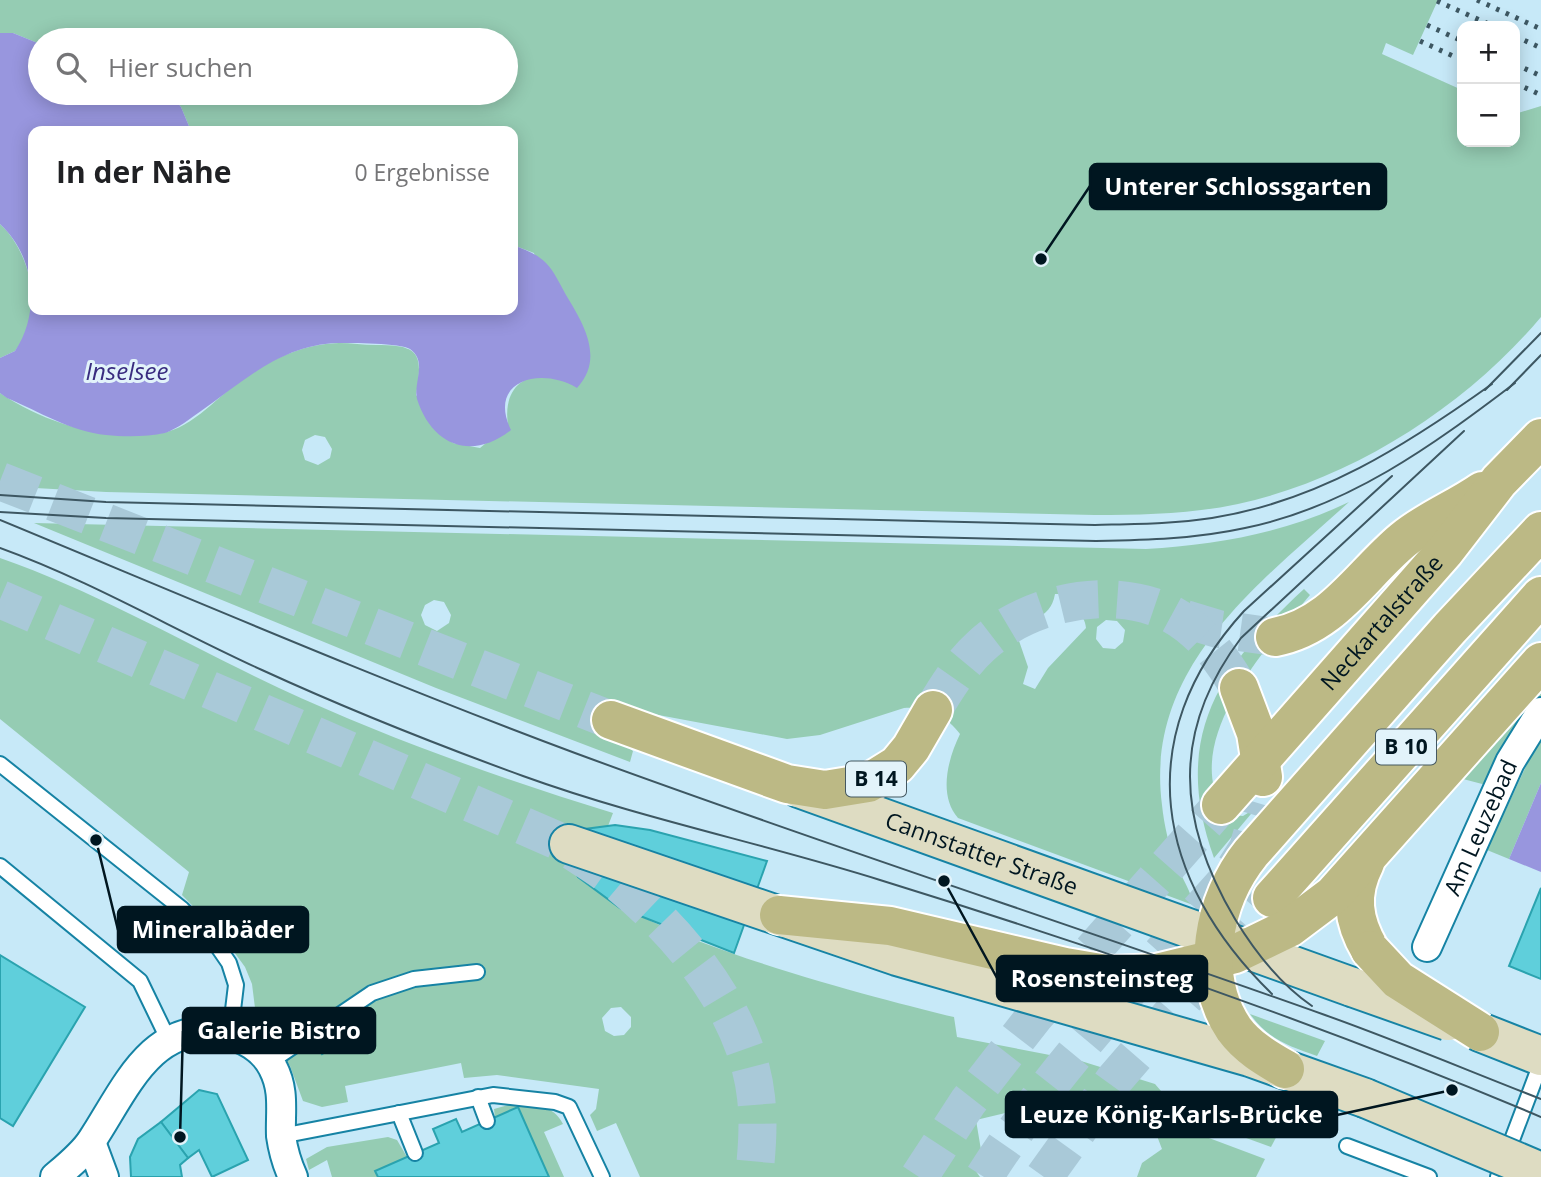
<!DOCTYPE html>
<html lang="de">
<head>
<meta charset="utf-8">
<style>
  :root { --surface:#fff; --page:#f6f6f6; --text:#202124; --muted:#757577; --line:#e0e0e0 }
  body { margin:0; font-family:"Open Sans",sans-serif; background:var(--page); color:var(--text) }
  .controls { position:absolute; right:21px; top:21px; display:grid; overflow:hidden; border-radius:14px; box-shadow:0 4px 18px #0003 }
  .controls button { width:63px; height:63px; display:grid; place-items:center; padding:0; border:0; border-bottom:2px solid var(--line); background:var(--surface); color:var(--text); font:35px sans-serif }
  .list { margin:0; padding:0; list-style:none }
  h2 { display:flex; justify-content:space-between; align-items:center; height:91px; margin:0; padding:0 28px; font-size:30px }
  h2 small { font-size:23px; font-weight:400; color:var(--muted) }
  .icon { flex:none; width:38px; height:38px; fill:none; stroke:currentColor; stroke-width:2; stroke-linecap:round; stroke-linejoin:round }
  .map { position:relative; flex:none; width:1541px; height:1177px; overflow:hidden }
  .search { position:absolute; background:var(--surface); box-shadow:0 4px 18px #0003; left:28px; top:28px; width:490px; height:77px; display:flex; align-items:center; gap:18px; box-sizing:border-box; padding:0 24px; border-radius:38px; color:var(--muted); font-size:26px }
  .panel { position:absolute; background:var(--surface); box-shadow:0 4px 18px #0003; left:28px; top:126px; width:490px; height:189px; border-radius:14px }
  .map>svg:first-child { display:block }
</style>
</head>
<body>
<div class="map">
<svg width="1541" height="1177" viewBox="0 0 1541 1177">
  <rect width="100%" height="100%" fill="#c7e9f8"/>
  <g fill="#95ccb3" fill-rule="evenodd">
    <path d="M0 0H1438L1413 55 1386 43 1382 54 1462 90V142H1515V114L1541 106V317C1466 406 1353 479 1238 504 1191 514 1143 515 1095 515L106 492 0 486V393C47 424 106 442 162 433 193 428 220 394 245 377 273 358 304 344 339 343 351 343 363 345 376 345 418 345 424 352 416 395L453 443 480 448 508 425C502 385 529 367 565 381L534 253 513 245V131H191L181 107 170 93H506V40H40V44L13 33H0ZM315 435 325 437 332 449 330 458 318 465 305 460 302 450 305 440Z"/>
    <path d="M0 224C22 244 34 280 33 310 32 324 23 340 15 351L0 358Z"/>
    <path d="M1349 502C1259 584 1144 667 1162 805 1164 825 1169 847 1177 866 1182 878 1192 893 1193 905L958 818C938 795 948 759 960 734 947 716 926 706 904 708L820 735 787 739 637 711 618 739 633 751 630 762 436 688 34 523 1146 549C1216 545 1285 533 1349 502ZM1055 594H1068C1071 609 1085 613 1086 628L1048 668 1035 689 1023 684 1028 667 1017 635C1026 615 1050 623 1055 594ZM434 600 444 602 451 615 449 623 437 631 425 625 421 615 425 605ZM1106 620 1117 621 1125 630 1123 642 1115 649 1103 648 1096 639 1097 627Z"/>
    <path d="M0 558C97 592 186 644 279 688 387 738 499 778 613 813L608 826 585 829 569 860C595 928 880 999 954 1017L957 1037 1081 1061 1155 1084 1161 1091 1095 1111 1026 1108 976 1120 982 1156 973 1167 980 1177H640L616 1123 597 1131 590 1115 596 1109 599 1089 497 1075 464 1078 461 1063 345 1086 348 1102 322 1107 303 1101 290 1066 257 1024 252 984 245 967 224 938 182 895 189 872 0 719ZM122 637 133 639 139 647 138 660 131 666 121 667 111 657V646ZM621 1007 631 1017V1027L624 1035 614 1036 605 1031 602 1018 611 1008Z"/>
    <path d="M1304 589 1310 595C1271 642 1198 721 1214 788 1217 797 1227 807 1233 815L1243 816 1256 808 1214 858C1171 739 1218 668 1304 589Z"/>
    <polygon points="1541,691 1541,700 1486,785 1463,779"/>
    <polygon points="1541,734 1541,783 1509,859 1487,850"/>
    <path d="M1250 1014 1325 1041 1317 1056C1288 1046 1268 1039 1250 1014Z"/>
    <path d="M515 1103C534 1105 553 1104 563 1124L544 1132 564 1177H549L495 1118 494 1109Z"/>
    <polygon points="1196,1110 1233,1114 1280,1130 1271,1147 1180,1114"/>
    <polygon points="1164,1124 1177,1126 1265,1159 1256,1177 1137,1177 1142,1163 1162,1149 1157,1136"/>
    <polygon points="388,1137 397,1140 407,1157 375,1171 378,1177 332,1177 327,1160 309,1170 306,1159 327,1147"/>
  </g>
  <g fill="#9896de">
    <path d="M0 33H13L40 44V93H170L181 107 191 131H33V310H513V245C525 250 536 253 546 263 554 271 560 284 566 295 583 323 605 358 577 388 540 366 487 381 511 430 472 461 432 446 417 399 413 382 428 362 410 349 401 343 351 343 337 343 281 345 244 381 201 411 191 418 177 429 165 433 147 437 124 437 106 435 72 432 38 411 7 398L0 393V358L15 351C41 312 35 256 0 224Z"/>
    <polygon points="1541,783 1541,872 1509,859"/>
  </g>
  <polygon fill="#c7e9f8" points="1541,1082 1541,1177 1502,1177"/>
  <g fill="#5fcfdb" stroke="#2aa3af" stroke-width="2">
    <polygon points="615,825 650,830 767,861 734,953 620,908 578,877 569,860 585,829"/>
    <polygon points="1541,888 1541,979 1509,966"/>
    <polygon points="0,955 85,1007 13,1126 0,1118"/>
    <polygon points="338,1027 346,1039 322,1054 315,1042"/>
    <polygon points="199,1090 217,1094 248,1160 212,1177 199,1150 188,1158 161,1122"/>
    <polygon points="518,1107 549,1177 378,1177 375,1171 439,1143 433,1129 456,1119 462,1132"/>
    <polygon points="161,1122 188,1158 180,1165 182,1177 131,1177 130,1157 138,1139"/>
  </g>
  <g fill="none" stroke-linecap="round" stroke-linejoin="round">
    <g stroke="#a9c9d8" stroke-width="38" stroke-dasharray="38 19" stroke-linecap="butt">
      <polyline points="0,481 611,720"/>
      <path d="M0 599 556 840C577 855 601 868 621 885 683 936 747 1014 756 1097 759 1124 757 1150 754 1177"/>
      <polyline points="1185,619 1218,629 1275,637"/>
      <path d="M933 710C947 687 961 664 981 646 1028 602 1112 584 1171 614 1201 630 1222 659 1239 688"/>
      <polyline points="919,1177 968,1102 1034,1017 1221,805"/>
      <path d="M984 1177C1053 1069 1143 975 1228 879L1248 848 1261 804"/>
      <polyline points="1044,1177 1114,1080 1272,898"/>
    </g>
    <defs>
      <g id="service">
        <polyline points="0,764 182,909 218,947 229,963 236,985 230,1035"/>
        <polyline points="0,866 140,981 169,1041"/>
        <polyline points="270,1062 372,993 414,979 477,972"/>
        <polyline points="478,1097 487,1121"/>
        <polyline points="399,1113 415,1153"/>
        <polyline points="281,1136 493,1095 555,1102 569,1107 602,1177"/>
        <polyline points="1347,1146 1429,1177"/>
        <polyline points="1498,1177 1541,1063"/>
      </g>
      <g id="minor">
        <path id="s1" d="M1427 947 1510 762 1541 712"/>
        <polyline points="91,1142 104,1177"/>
        <path d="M55 1177C68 1166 83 1154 92 1140 124 1092 151 1020 222 1033 243 1037 264 1049 273 1068 285 1091 280 1112 281 1136 283 1150 287 1164 293 1177"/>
      </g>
      <g id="secondary">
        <path id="s2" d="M799 788 1352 987"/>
        <polyline points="569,844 897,956 1250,1057 1365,1098"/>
        <polyline points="1480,1032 1541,1056"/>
      </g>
      <g id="primary">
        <path d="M1275 637C1333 626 1361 575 1403 540 1427 520 1456 509 1482 491"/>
        <polyline points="1239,688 1256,733 1263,777"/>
        <polyline points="611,720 787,784 825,790 868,783 897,765 911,748 933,710"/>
        <path id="s3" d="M1221 805 1445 551 1499 481 1541 438"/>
        <path d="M1365 863C1349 894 1353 921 1370 950"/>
        <polyline points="1272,898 1541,596"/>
        <polyline points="779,915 890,926 1065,967 1112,975 1157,973 1235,954 1289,928 1333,895 1541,662"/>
        <path d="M1285 1069C1266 1058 1247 1047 1234 1029 1198 976 1213 900 1251 853L1450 628 1541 531"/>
      </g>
    </defs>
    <use href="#service" stroke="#1683a4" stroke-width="18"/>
    <use href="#minor" stroke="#1683a4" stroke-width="32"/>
    <use href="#secondary" stroke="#1683a4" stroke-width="42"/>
    <use href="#primary" stroke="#fff" stroke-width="42"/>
    <use href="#service" stroke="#fff" stroke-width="14"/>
    <use href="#minor" stroke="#fff" stroke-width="28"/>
    <use href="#secondary" stroke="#dedcc2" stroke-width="38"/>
    <use href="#primary" stroke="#bcb985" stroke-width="38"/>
    <g stroke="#3d5762" stroke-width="2">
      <polyline points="1485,390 1541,333"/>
      <polyline points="1507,390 1541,355"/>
      <path d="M0 495 106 502 1095 525C1134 524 1173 524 1212 518 1319 501 1405 446 1492 384"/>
      <path d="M0 512 106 518 1096 541C1146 540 1195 539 1245 528 1348 507 1432 446 1515 383"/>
      <path d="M0 520C191 599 382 681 575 753 824 845 1076 926 1325 1015 1398 1041 1469 1071 1541 1099"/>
      <path d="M0 548C91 581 174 630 262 670 347 709 435 744 523 776 639 818 762 843 880 880 1103 949 1326 1026 1541 1117"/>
      <path d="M1272 994C1155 880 1129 737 1244 611L1392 476"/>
      <path d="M1312 1006C1280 984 1255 952 1235 919 1177 821 1171 731 1241 638L1464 431"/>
    </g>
    <g stroke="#3d5762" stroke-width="5" stroke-dasharray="3.5 7" stroke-linecap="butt">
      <polyline points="1477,0 1541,29"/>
      <polyline points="1437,1 1493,26"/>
      <polyline points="1427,25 1462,41"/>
      <polyline points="1515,36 1541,48"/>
      <polyline points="1420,41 1462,60"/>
      <polyline points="1515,64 1541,76"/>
      <polyline points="1515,83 1541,95"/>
    </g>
    <defs>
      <g id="secondary-bridge">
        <polyline points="1352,987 1448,1021"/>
        <polyline points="1365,1098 1541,1172"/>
      </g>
      <polyline id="primary-bridge" points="1370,950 1398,980 1480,1032"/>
    </defs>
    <use href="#secondary-bridge" stroke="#1683a4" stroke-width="42" stroke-linecap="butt"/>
    <use href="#primary-bridge" stroke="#fff" stroke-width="42" stroke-linecap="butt"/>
    <use href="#secondary-bridge" stroke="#dedcc2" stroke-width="38"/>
    <use href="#primary-bridge" stroke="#bcb985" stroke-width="38"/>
  </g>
  <g text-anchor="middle" stroke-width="6" stroke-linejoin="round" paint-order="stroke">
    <g fill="#e2f3fa" stroke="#445861" stroke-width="2">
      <rect x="1376" y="729.5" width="60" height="35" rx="5"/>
      <rect x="846" y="761.5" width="60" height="35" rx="5"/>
    </g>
    <g font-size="21" font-weight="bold" fill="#001620">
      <text x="1406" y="754">B 10</text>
      <text x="876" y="786">B 14</text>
    </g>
    <g font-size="23" fill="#001620" stroke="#e2f3fa">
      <text dy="8" stroke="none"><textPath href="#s3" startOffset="243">Neckartalstraße</textPath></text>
      <text dy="8" stroke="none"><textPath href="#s1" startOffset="131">Am Leuzebad</textPath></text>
      <text dy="8" stroke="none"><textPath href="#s2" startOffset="194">Cannstatter Straße</textPath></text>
    </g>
    <g font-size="24" font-style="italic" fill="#392c7f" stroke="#e2f3fa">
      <text x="127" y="380">Inselsee</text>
    </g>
  </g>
  <path fill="none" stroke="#001620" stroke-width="2.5" d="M1041 259L1090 186M96 840L118 930M944 881L997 978M180 1137L183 1031M1452 1090L1337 1115"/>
  <g fill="#001620" stroke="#e2f3fa" stroke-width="2.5">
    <circle cx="1041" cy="259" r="7"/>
    <circle cx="96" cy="840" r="7"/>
    <circle cx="944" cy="881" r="7"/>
    <circle cx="180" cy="1137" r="7"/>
    <circle cx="1452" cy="1090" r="7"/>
  </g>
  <g fill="#001620" stroke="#001620" stroke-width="2.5">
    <rect x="1090" y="164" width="296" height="45" rx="7"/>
    <rect x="118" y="907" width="190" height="45" rx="7"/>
    <rect x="997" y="956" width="210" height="45" rx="7"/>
    <rect x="183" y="1008" width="192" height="45" rx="7"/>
    <rect x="1006" y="1092" width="331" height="45" rx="7"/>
  </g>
  <g font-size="24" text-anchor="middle" font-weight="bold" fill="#fff">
    <text x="1238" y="195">Unterer Schlossgarten</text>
    <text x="213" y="938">Mineralbäder</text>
    <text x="1102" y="987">Rosensteinsteg</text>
    <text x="279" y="1039">Galerie Bistro</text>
    <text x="1171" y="1123">Leuze König-Karls-Brücke</text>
  </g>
</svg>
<div class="controls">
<button>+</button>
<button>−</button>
</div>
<div class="search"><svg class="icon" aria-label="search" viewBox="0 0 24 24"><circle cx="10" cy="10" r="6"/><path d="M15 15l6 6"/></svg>Hier suchen</div>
<section class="panel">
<h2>In der Nähe<small>0 Ergebnisse</small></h2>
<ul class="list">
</ul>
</section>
</div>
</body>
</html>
